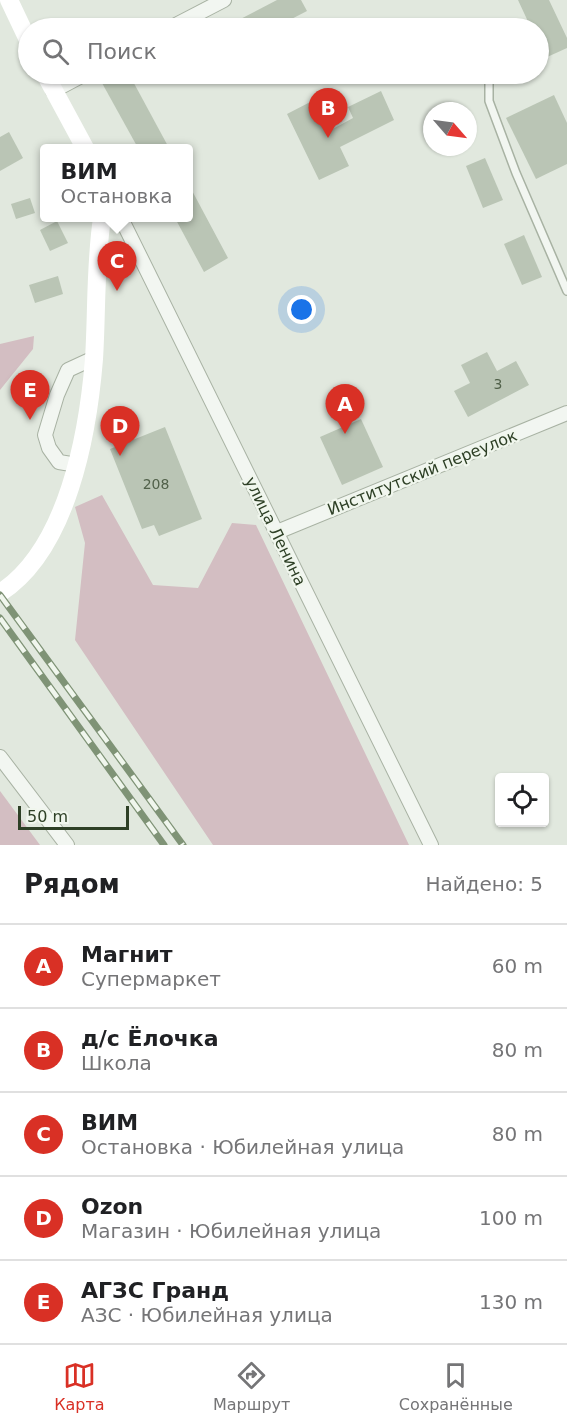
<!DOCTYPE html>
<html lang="ru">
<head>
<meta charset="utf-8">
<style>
  :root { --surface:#fff; --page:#f6f6f6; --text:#202124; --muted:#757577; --line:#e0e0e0; --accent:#d93025 }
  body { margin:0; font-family:"DejaVu Sans",sans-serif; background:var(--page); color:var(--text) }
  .controls { position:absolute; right:18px; bottom:18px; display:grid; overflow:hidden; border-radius:6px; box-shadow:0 2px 4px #0004 }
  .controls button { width:54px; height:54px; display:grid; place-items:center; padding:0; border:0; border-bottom:2px solid var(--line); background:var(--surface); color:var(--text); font:30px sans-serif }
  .compass { position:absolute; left:423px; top:102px; width:54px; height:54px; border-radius:50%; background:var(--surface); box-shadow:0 2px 4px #0004; rotate:118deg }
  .scale { position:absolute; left:18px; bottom:15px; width:111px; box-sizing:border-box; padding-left:6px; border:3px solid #2e4026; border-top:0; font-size:16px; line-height:21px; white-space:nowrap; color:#2e4026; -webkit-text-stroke:4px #f0f6ed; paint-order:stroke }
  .you { position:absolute; left:302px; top:310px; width:21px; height:21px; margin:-15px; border:4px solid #fff; border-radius:50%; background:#1a73e8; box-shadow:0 0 0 9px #1a73e833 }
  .badge { display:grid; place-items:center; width:39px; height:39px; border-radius:50%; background:var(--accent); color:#fff; font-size:20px; font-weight:700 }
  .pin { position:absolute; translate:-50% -50px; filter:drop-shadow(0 2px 3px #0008) }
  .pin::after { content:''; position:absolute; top:32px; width:21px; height:18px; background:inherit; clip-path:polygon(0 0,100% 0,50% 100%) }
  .popup { position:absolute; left:40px; top:144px; width:153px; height:78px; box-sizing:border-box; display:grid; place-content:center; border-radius:6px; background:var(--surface); filter:drop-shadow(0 2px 4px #0005); font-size:20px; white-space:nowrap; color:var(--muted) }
  .popup b { font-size:22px; color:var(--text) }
  .popup::after { content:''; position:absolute; left:50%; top:100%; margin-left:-12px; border:12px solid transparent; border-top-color:var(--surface) }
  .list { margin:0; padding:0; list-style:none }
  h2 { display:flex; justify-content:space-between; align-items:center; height:78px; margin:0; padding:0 24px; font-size:26px }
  h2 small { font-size:20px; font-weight:400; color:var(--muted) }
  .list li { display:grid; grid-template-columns:39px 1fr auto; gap:18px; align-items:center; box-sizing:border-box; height:84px; padding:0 24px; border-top:2px solid var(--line) }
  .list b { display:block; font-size:22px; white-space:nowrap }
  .list p { margin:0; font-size:20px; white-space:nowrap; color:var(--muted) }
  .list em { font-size:20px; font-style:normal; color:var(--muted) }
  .icon { flex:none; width:33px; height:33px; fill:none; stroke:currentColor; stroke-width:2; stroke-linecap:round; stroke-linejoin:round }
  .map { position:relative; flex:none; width:567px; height:845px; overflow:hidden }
  .search { position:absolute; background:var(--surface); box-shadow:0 2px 4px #0004; left:18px; right:18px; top:18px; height:66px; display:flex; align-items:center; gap:15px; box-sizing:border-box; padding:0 21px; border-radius:33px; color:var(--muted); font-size:22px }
  .sheet { height:498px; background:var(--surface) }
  nav { display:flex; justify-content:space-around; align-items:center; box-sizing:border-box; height:84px; border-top:2px solid var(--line); background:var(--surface); font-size:16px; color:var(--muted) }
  nav a { display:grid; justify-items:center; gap:3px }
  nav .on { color:var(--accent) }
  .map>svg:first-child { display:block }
</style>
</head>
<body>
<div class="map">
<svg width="567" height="845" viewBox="0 0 567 845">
  <rect width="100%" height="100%" fill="#e1e8de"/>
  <g fill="#d3bec2">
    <polygon points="34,336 33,349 0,390 0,344"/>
    <polygon points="102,495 153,585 198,588 232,523 256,525 409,845 213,845 75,640 85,543 75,507"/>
    <polygon points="0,791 40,845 0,845"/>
  </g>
  <g fill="#bac5b5">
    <polygon points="277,0 301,0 307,11 274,28 223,28"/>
    <polygon points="518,0 549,0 567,38 567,48 545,58 538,44 538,28 531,28"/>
    <polygon points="119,74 129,74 169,148 138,148 102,83"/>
    <polygon points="381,91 394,120 340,147 349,166 319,180 287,114 316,99 331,130 353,118 348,107"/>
    <polygon points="554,95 567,123 567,164 536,179 506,118"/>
    <polygon points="9,132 23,158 0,171 0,137"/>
    <polygon points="485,158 503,200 483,208 466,166"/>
    <polygon points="189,185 228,258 204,272 175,218 189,218"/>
    <polygon points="30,198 35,213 16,219 11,204"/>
    <polygon points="57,221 68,243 50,251 40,230"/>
    <polygon points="524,235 542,277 522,285 504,244"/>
    <polygon points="58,276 63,294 35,303 29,285"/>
    <polygon points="487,352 497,371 516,361 529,385 468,417 454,391 470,383 461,365"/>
    <polygon points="361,419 383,467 342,485 320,437"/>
    <polygon points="165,427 202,519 159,536 154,525 142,529 110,449"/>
  </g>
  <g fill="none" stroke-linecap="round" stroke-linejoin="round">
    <defs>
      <polyline id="service" points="489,74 489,101 516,173 567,291"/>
      <g id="minor">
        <polyline points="170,28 224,0"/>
        <polyline points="53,91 85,74"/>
        <polyline points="121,218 431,845"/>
        <polyline points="77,465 59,462 49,448 45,435 57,395 68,370 94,358"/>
        <polyline points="277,532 567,413"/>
        <polyline points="0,757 67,845"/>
      </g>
    </defs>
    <use href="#service" stroke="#a8b2a3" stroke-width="10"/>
    <use href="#minor" stroke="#a8b2a3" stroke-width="16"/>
    <use href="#service" stroke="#f2f6f1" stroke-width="7"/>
    <use href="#minor" stroke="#f2f6f1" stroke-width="14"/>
    <g stroke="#fff" stroke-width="18">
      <polyline points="9,0 28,40"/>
      <polyline points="45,74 85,148"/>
      <path d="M0 593C68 549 88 433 94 359 97 311 95 265 102 218"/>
    </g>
    <defs>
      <g id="rail">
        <polyline points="0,595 183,845"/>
        <polyline points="0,618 164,845"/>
      </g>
    </defs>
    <use href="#rail" stroke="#7f9376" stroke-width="7"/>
    <use href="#rail" stroke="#f0f6ed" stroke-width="4.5" stroke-dasharray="14" stroke-linecap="butt"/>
  </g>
  <g text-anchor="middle" stroke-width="4.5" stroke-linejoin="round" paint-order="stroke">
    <g font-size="14" fill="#51614a">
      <text x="498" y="389">3</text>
      <text x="156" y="489">208</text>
    </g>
    <g font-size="16" fill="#2e4026" stroke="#f0f6ed">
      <text transform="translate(422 472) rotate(-22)" y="6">Институтский переулок</text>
      <text transform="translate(276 531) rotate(64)" y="6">улица Ленина</text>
    </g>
  </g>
</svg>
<div class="controls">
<button><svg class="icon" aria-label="locate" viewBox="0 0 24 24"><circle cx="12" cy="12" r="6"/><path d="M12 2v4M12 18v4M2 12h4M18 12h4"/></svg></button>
</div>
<svg class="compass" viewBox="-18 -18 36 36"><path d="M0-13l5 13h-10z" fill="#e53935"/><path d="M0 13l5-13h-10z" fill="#757577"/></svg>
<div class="scale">50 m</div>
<div class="you"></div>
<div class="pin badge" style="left:345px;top:434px">A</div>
<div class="pin badge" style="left:328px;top:138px">B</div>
<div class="pin badge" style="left:117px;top:291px">C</div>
<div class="popup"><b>ВИМ</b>Остановка</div>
<div class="pin badge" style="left:120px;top:456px">D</div>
<div class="pin badge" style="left:30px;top:420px">E</div>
<div class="search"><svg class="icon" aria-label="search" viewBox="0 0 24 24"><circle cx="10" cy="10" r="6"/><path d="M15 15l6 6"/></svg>Поиск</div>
</div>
<section class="sheet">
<h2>Рядом<small>Найдено: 5</small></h2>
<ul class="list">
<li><span class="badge">A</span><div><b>Магнит</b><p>Супермаркет</p></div><em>60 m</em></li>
<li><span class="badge">B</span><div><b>д/с Ёлочка</b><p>Школа</p></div><em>80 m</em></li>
<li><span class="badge">C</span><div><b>ВИМ</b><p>Остановка · Юбилейная улица</p></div><em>80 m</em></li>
<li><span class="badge">D</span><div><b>Ozon</b><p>Магазин · Юбилейная улица</p></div><em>100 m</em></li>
<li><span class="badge">E</span><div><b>АГЗС Гранд</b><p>АЗС · Юбилейная улица</p></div><em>130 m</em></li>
</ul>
</section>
<nav>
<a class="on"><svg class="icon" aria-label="map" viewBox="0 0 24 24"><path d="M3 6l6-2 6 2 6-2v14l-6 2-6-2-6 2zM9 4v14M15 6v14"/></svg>Карта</a>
<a><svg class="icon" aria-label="directions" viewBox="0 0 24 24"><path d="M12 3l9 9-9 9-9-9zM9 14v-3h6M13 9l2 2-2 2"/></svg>Маршрут</a>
<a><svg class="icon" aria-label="saved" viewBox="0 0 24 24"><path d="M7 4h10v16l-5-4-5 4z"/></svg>Сохранённые</a>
</nav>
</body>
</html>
